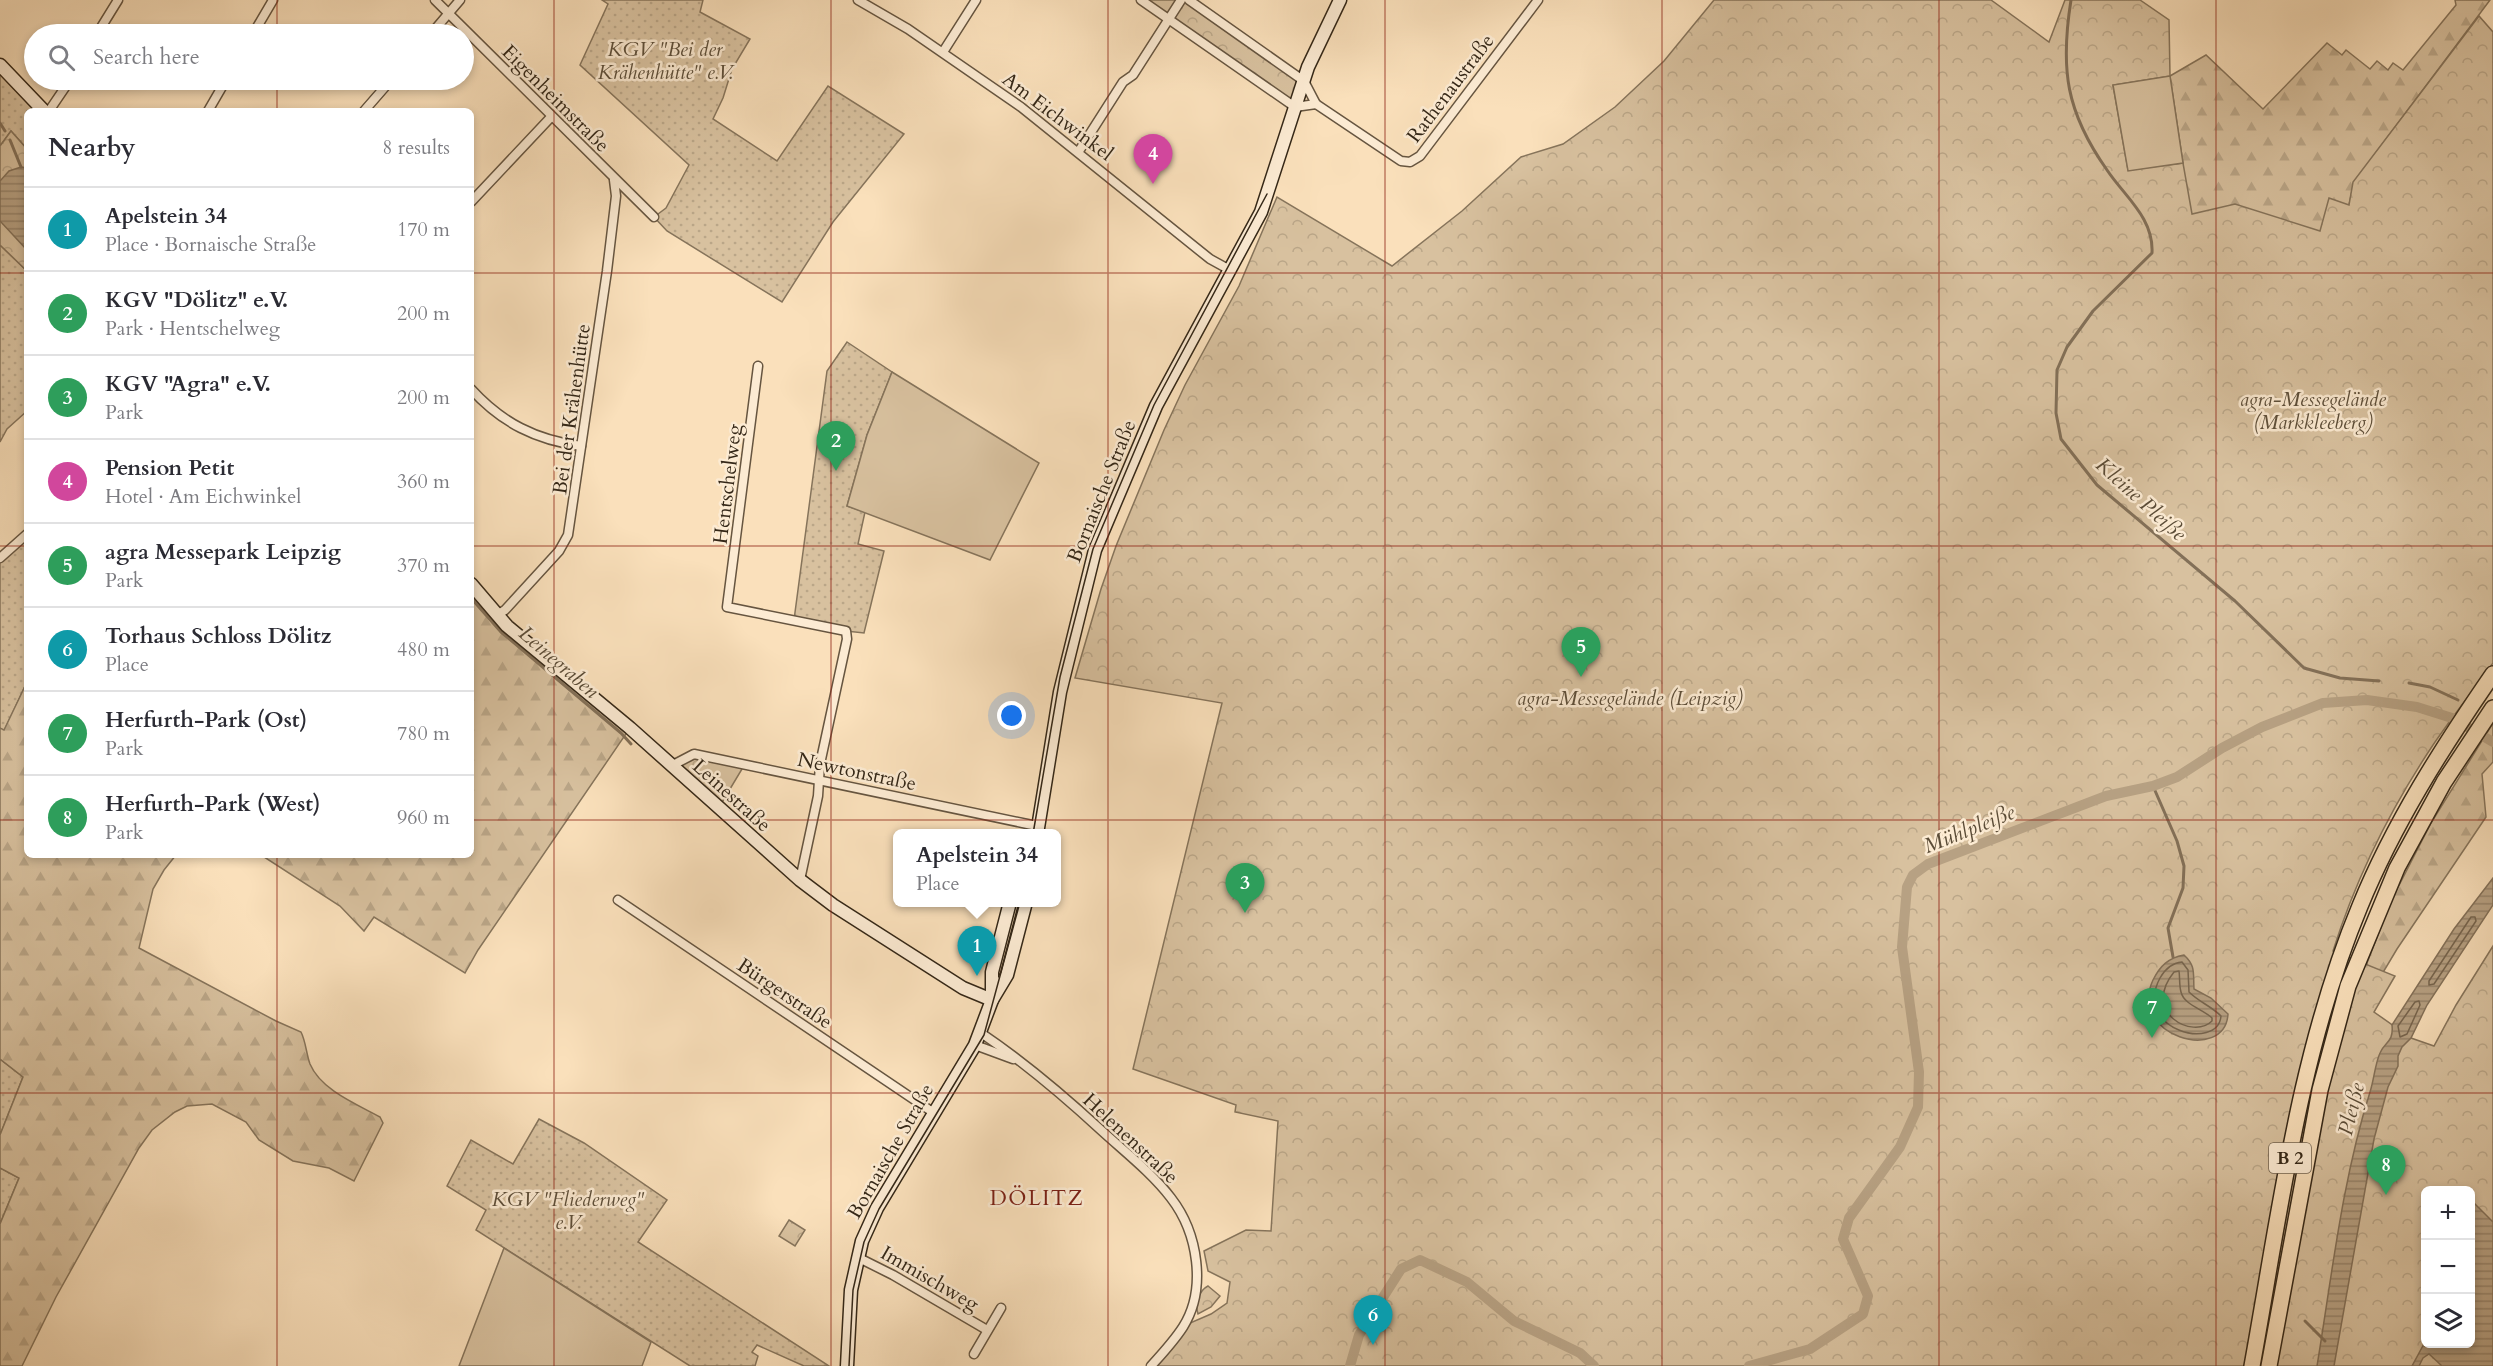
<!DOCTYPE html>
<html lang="en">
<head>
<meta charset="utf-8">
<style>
  :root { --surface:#fff; --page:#f7f7f7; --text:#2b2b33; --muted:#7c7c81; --line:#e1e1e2; --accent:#1a73e8 }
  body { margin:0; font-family:Cardo,serif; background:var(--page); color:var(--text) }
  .controls { position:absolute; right:18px; bottom:18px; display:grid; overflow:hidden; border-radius:9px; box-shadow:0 3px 9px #0003 }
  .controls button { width:54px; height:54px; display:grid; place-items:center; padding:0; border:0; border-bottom:2px solid var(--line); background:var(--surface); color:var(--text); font:30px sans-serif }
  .you { position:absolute; left:1012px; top:716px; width:21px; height:21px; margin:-15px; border:4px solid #fff; border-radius:50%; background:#1a73e8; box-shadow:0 0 0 9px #1a73e833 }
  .badge { display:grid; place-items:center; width:39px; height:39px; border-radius:50%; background:var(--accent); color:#fff; font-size:20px; font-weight:700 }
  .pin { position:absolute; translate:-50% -50px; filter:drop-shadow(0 2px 3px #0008) }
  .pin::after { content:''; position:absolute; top:32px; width:21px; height:18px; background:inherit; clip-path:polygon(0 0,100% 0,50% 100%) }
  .popup { position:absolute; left:893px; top:829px; width:168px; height:78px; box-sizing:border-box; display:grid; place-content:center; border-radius:9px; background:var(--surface); filter:drop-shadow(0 2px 4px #0005); font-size:20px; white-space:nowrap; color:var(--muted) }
  .popup b { font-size:22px; color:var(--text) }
  .popup::after { content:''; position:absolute; left:50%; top:100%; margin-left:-12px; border:12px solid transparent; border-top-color:var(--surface) }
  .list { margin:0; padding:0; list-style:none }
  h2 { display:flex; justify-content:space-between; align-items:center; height:78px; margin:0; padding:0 24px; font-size:26px }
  h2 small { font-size:20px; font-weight:400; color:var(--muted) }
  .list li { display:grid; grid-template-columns:39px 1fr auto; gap:18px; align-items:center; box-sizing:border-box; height:84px; padding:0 24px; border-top:2px solid var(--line) }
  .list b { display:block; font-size:22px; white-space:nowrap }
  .list p { margin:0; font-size:20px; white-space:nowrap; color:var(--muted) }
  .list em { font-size:20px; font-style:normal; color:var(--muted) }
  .icon { flex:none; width:33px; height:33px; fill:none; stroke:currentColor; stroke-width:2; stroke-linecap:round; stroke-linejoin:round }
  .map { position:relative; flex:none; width:2493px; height:1366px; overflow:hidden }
  .search { position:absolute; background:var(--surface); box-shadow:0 3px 9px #0003; left:24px; top:24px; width:450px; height:66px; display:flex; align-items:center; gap:15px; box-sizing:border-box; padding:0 21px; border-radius:33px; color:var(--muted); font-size:22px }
  .panel { position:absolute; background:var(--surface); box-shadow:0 3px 9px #0003; left:24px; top:108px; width:450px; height:750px; border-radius:9px }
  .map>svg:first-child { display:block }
</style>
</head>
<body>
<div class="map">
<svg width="2493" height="1366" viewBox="0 0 2493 1366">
  <defs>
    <pattern id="grass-dots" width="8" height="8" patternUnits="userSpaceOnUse" patternTransform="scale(1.5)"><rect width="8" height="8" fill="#d8c19f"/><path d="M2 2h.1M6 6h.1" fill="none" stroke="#baa688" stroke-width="1.8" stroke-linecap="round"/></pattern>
    <pattern id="forest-firs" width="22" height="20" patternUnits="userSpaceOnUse" patternTransform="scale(1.5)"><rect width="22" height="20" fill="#d8c19f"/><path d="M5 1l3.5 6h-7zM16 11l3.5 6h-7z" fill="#baa688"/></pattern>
    <pattern id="park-crowns" width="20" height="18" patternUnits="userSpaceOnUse" patternTransform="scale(1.5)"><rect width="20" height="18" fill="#d8c19f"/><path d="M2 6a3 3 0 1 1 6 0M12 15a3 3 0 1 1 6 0" fill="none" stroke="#baa688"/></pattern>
    <pattern id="water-rules" width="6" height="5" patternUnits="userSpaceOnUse" patternTransform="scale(1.5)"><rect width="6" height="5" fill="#b7a183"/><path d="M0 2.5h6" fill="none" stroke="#96836a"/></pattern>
  </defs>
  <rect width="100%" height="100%" fill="#fae0bb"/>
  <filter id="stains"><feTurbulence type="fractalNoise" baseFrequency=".00333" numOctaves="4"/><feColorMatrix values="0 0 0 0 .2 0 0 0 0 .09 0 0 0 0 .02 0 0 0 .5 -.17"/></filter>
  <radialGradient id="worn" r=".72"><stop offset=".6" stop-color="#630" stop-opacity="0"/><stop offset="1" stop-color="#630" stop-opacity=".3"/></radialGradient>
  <g fill="url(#grass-dots)" stroke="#86745b" stroke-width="1.5">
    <polygon points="602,0 703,0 700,12 750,39 732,69 723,98 713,119 777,161 828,86 904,134 833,222 782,302 667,231 654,217 666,208 689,165 580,65 608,4"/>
    <polygon points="0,65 44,111 27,111 27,149 11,131 0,146"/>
    <polygon points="0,245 27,271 27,411 7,429 0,442"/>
    <polygon points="847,342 892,372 867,435 847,506 865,512 858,544 884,551 864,633 846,631 794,620 827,371"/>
    <polygon points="27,534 27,682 4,731 0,728 0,558"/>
    <polygon points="0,1059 23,1077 0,1135"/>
    <polygon points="539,1119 584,1143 667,1200 638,1242 829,1366 804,1366 757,1345 752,1352 758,1356 755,1366 690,1366 476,1230 486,1210 447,1186 471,1140 513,1164"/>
    <polygon points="0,1168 19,1178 0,1224"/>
  </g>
  <g fill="url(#forest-firs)" stroke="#86745b" stroke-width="1.5">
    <polygon points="2455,0 2490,0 2354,182 2349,205 2320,231 2196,247 2128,171 2183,163 2170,76 2206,55 2263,109 2327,43 2342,55 2346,50 2370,69 2377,61 2388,70 2393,63 2403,70 2456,5"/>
    <polygon points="471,584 497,615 630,728 478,950 465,973 374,917 364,931 340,906 261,855 471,855"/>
    <path d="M27 682V855H176L164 870 153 889 139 948 276 1021 301 1032C306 1042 306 1053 310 1064 321 1090 356 1104 380 1117L383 1123 354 1181 329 1168 293 1161 259 1140 246 1122 212 1104 187 1106 175 1112 152 1130 139 1148 56 1297 22 1366H0V1224L19 1178 0 1168V1135L23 1077 0 1059V728L4 730Z"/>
    <polygon points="2493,723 2493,762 2482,774 2486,817 2397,949 2372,991 2367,963 2391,901 2431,823"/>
  </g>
  <g fill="url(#park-crowns)" stroke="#86745b" stroke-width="1.5" fill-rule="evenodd">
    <polygon points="1141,0 1189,0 1304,81 1295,107"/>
    <path d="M1714 0H1991L2049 42 2065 0H2140L2169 20 2170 76 2113 85 2128 170 2183 163 2192 214 2235 204 2320 231 2329 198 2349 205 2353 182 2479 16 2493 32V663C2473 691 2452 717 2433 745 2391 808 2356 878 2333 951L2395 976 2374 1012 2411 1038 2434 1046 2456 1005 2493 946V1366H1151L1183 1326 1211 1314 1227 1303 1230 1282 1208 1271 1204 1251 1246 1230 1271 1231 1278 1121 1235 1112 1236 1105 1133 1069 1222 703 1075 678 1101 589 1116 546 1164 430 1185 385 1239 286 1277 197 1392 266 1462 211 1521 157 1563 144 1615 107 1664 61ZM2426 1190H2470V1344H2426Z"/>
    <polygon points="11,131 27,149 27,271 0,245 0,146"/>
    <polygon points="694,754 745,764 718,809 671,766"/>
    <polygon points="789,1220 805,1230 795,1246 779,1236"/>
    <path d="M1208 1286 1220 1296 1211 1307 1198 1314C1195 1305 1198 1291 1208 1286Z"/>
  </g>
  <g fill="#d8c19f" stroke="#86745b" stroke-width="1.5">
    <polygon points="2170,76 2183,163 2128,171 2113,85"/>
    <polygon points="892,372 1039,463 990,560 847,506 867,435"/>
    <polygon points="504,1248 651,1342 642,1366 459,1366"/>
  </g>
  <g fill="url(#water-rules)" stroke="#837058" stroke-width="1.5">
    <polygon points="21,167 27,168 27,250 0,221 0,181 9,171"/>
    <path d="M2493 878V905L2427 1005 2411 1038 2402 1047 2398 1056V1066L2388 1087 2374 1139 2334 1366H2317C2332 1275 2342 1181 2370 1092 2374 1080 2375 1064 2380 1053 2384 1042 2394 1043 2392 1025L2454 929Z"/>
    <path d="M2184 955C2196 966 2193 973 2194 989L2211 998 2228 1014C2225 1064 2127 1036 2153 980 2160 966 2168 958 2184 955Z"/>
    <polygon points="2471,1200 2493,1222 2493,1366 2442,1366 2429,1354 2423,1358 2419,1366 2412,1366 2425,1342 2470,1344"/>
  </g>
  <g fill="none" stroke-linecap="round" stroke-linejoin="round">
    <g stroke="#76644d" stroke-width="1.5">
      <polygon points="2471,917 2475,917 2476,921 2434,984 2429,985 2429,981"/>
      <path d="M2182 962 2188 970 2189 992C2199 1002 2211 1006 2221 1016 2218 1052 2132 1030 2160 978 2165 969 2172 963 2182 962Z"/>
      <path d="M2179 971C2180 977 2179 985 2181 992 2184 1005 2203 1009 2212 1018V1021C2193 1040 2141 1013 2174 972Z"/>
      <polygon points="2419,1001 2420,1005 2407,1034 2400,1037 2398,1026 2415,1002"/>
    </g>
    <g stroke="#837058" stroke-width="3">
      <path d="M2071 0C2060 69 2066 112 2107 170 2125 197 2154 218 2152 253L2093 311 2067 347 2057 370 2056 413 2061 439 2097 485 2235 601 2304 668 2340 678 2379 681"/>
      <polyline points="0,123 5,131"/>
      <polyline points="10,140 21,167"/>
      <polyline points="471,598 501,632 621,733 631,744"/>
      <polyline points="2409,683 2430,687 2458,700"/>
      <polyline points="2153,786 2177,841 2184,866 2183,888 2168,928 2173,957"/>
      <polyline points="2305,1321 2325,1341"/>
    </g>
    <g stroke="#b7a183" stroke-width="10">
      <polyline points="1350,1366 1359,1335 1401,1269 1420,1260 1467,1282 1514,1321 1580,1353 1594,1366"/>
      <polyline points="1749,1366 1810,1349 1863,1314 1868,1296 1843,1239 1849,1218 1900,1147 1918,1107 1919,1072 1902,947 1907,887 1913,875 1928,864 2106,796 2153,786 2177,777 2222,748 2262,727 2323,703 2367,700 2417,707 2452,718 2493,742"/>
    </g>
    <defs>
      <g id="minor">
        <polyline points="435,0 654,217"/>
        <polyline points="858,0 908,29 1021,107 1210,259 1230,270"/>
        <polyline points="1141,0 1295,107 1316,104 1401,161 1410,162 1420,156 1538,0"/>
        <polyline points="1189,0 1304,81 1316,104"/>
        <polyline points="97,34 118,0"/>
        <polyline points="253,34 273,0"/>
        <polyline points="431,34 460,0"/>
        <polyline points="943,52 976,0"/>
        <polyline points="49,111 70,80"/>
        <polyline points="208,111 226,80"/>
        <polyline points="364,111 391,80"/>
        <polyline points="1079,151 1123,82 1133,75 1181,0"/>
        <polyline points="471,202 551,117"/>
        <polyline points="758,366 727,607 846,631 847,639 820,764 818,796 800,880"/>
        <path d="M471 389C502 423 536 440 581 446"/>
        <polyline points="0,558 27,534"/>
        <polyline points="497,615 505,610 559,551 568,535 607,271 616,196 614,180"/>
        <polyline points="671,766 694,754 1037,826"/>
        <polyline points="618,900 934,1113"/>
        <path d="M981 1033C1024 1062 1064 1096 1102 1131 1125 1152 1152 1173 1171 1198 1198 1233 1207 1289 1183 1327 1174 1341 1162 1354 1151 1366"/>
        <polyline points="975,1045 1013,1059"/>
        <polyline points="857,1257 893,1275 987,1330"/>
        <polyline points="974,1354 1001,1308"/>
      </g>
      <g id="secondary">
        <polyline points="0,65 44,111"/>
        <polyline points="471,584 507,626 630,728 800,880 833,905 963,988 992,1000"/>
        <polyline points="1037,834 1060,692 1095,550 1156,406 1261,212 1308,67 1340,0"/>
        <polyline points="992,999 992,972 1010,902"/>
        <polyline points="847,1366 851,1290 862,1241 877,1208 975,1045 992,1000 1007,975 1026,902"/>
      </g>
      <g id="trunk">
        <path d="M2252 1366C2280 1212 2299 1052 2360 906 2394 823 2442 748 2493 674"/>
        <polyline points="2269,1366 2320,1090 2348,986 2397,868 2444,782 2493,708"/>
      </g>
    </defs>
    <use href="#minor" stroke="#665540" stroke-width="11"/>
    <use href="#secondary" stroke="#342717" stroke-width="15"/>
    <use href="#trunk" stroke="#342717" stroke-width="18"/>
    <use href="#minor" stroke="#fcebd3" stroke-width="8"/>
    <use href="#secondary" stroke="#fcebd3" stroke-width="12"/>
    <use href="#trunk" stroke="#fae0bb" stroke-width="15"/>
    <g stroke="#342717" stroke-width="1.5">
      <polyline points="1033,834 1060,677 1093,549 1154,405 1267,194"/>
      <polyline points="849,1366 853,1290 864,1242 879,1209 984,1035 1020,902"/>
    </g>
  </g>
  <path fill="none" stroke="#8f2418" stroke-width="1.5" stroke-opacity="0.55" d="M277 0V34M554 0V1366M831 0V1366M1108 0V1366M1385 0V1366M1662 0V1366M1939 0V1366M2216 0V1366M277 80V111M0 273H27M471 273H2493M0 546H27M471 546H2493M0 820H27M471 820H2493M277 855V1366M0 1093H2493"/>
  <g text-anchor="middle" stroke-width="5" stroke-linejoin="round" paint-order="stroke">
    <rect fill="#fcebd3" stroke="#70624f" stroke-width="1.5" x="2269" y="1143" width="42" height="30" rx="4.5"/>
    <g font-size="18" font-weight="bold" fill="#342717">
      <text x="2290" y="1164">B 2</text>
    </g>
    <g font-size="20" font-style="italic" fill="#5d4e39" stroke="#fcebd3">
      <text x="665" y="56">KGV "Bei der<tspan x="665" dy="23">Krähenhütte" e.V.</tspan></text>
      <text x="2313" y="406">agra-Messegelände<tspan x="2313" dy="23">(Markkleeberg)</tspan></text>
      <text x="1630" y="705">agra-Messegelände (Leipzig)</text>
      <text x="568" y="1206">KGV "Fliederweg"<tspan x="568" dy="23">e.V.</tspan></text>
    </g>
    <g font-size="20" fill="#342717" stroke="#fcebd3">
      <text transform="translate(1450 88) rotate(-53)" y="7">Rathenaustraße</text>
      <text transform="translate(556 98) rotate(45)" y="7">Eigenheimstraße</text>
      <text transform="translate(1058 116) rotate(37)" y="7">Am Eichwinkel</text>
      <text transform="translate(571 409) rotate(-82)" y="7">Bei der Krähenhütte</text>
      <text transform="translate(727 484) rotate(-83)" y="7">Hentschelweg</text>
      <text transform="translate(1101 491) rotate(-68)" y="7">Bornaische Straße</text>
      <text transform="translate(857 771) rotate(12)" y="7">Newtonstraße</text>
      <text transform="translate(732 795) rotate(42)" y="7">Leinestraße</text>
      <text transform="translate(785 993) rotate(34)" y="7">Bürgerstraße</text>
      <text transform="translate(1131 1138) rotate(43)" y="7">Helenenstraße</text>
      <text transform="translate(890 1151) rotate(-60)" y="7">Bornaische Straße</text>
      <text transform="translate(930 1278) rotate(30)" y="7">Immischweg</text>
    </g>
    <g font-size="21" font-style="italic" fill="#5b4c37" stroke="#fcebd3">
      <text transform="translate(2141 499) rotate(42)" y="7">Kleine Pleiße</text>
      <text transform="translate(559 662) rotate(41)" y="7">Leinegraben</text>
      <text transform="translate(1969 829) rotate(-22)" y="7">Mühlpleiße</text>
      <text transform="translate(2351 1109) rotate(-76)" y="7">Pleiße</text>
    </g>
    <g font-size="21" letter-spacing="1.5" fill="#7a1f14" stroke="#fcebd3">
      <text x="1037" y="1205">DÖLITZ</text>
    </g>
  </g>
  <rect width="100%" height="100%" filter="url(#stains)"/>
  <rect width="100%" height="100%" fill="url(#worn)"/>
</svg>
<div class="controls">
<button>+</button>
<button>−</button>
<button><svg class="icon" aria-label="layers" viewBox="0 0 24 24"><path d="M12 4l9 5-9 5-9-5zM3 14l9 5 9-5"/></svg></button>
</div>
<div class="you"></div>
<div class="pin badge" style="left:977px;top:976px;background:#0f9aa8">1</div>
<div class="popup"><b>Apelstein 34</b>Place</div>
<div class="pin badge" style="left:836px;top:471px;background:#2e9e5b">2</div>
<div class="pin badge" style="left:1245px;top:913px;background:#2e9e5b">3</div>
<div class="pin badge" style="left:1153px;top:184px;background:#d1479c">4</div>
<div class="pin badge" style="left:1581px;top:677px;background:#2e9e5b">5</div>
<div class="pin badge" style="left:1373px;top:1345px;background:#0f9aa8">6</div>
<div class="pin badge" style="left:2152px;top:1038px;background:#2e9e5b">7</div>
<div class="pin badge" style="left:2386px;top:1195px;background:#2e9e5b">8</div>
<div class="search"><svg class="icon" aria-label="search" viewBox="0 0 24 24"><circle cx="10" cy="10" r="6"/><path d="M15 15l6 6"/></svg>Search here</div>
<section class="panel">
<h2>Nearby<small>8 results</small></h2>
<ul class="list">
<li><span class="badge" style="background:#0f9aa8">1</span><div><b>Apelstein 34</b><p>Place · Bornaische Straße</p></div><em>170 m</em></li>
<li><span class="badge" style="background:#2e9e5b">2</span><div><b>KGV &quot;Dölitz&quot; e.V.</b><p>Park · Hentschelweg</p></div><em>200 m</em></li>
<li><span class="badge" style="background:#2e9e5b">3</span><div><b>KGV &quot;Agra&quot; e.V.</b><p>Park</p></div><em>200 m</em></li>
<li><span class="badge" style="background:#d1479c">4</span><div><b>Pension Petit</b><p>Hotel · Am Eichwinkel</p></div><em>360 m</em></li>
<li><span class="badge" style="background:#2e9e5b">5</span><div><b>agra Messepark Leipzig</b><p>Park</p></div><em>370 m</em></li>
<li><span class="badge" style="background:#0f9aa8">6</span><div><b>Torhaus Schloss Dölitz</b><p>Place</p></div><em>480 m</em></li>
<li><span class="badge" style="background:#2e9e5b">7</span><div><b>Herfurth-Park (Ost)</b><p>Park</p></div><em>780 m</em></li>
<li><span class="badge" style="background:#2e9e5b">8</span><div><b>Herfurth-Park (West)</b><p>Park</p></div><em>960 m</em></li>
</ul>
</section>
</div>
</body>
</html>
